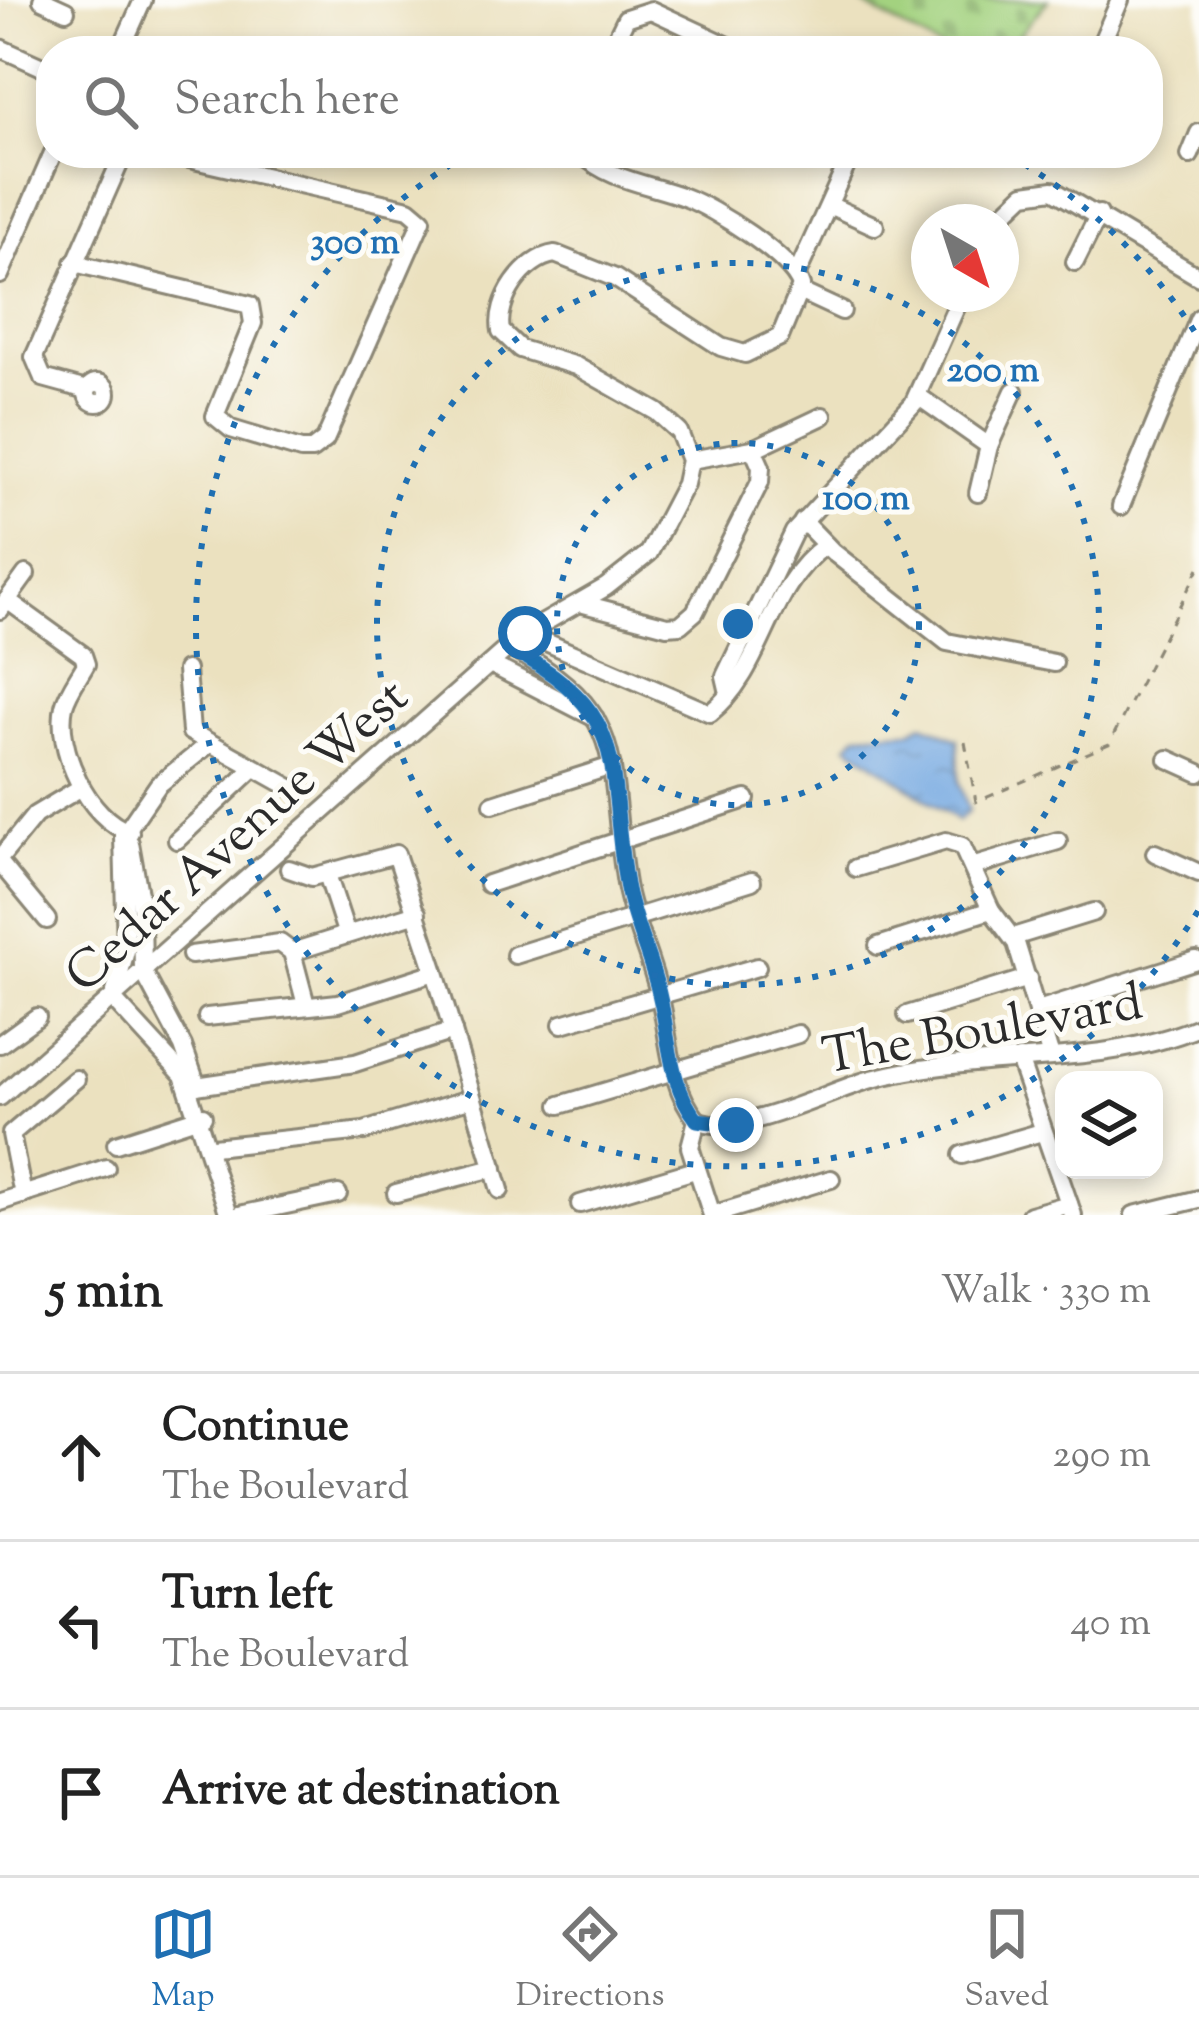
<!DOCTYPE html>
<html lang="en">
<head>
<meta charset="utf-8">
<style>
  :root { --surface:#fff; --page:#f2f2f2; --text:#222; --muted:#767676; --line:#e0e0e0; --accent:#1f6fb2 }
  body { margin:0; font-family:"Sorts Mill Goudy",serif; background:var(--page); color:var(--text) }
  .controls { position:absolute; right:36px; bottom:36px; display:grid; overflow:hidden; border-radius:24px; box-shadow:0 6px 18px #0003 }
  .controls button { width:108px; height:108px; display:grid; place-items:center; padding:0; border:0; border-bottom:3px solid var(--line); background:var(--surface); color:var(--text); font:60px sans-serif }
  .compass { position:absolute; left:911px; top:204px; width:108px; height:108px; border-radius:50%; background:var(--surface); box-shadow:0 6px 18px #0003; rotate:141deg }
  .stop { position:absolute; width:36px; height:36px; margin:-27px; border:9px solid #1f6fb2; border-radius:50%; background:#fff }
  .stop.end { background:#1f6fb2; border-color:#fff; box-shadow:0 3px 12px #0008 }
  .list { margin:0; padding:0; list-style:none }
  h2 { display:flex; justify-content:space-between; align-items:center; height:156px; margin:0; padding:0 48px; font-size:51px }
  h2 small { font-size:39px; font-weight:400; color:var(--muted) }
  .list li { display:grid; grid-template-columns:78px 1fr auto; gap:36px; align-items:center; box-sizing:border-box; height:168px; padding:0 48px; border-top:3px solid var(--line) }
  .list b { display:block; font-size:45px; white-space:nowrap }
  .list p { margin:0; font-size:39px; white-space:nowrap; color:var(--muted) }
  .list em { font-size:39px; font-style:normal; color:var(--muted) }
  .icon { flex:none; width:66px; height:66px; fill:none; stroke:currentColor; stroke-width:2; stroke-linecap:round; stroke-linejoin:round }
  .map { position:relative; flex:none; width:1199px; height:1215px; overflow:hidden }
  .search { position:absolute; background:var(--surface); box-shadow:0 6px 18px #0003; left:36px; right:36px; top:36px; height:132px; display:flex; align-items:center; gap:30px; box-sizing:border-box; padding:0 42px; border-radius:48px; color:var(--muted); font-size:45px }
  .sheet { height:660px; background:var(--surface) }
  nav { display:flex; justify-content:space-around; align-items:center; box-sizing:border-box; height:168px; border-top:3px solid var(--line); background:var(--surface); font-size:33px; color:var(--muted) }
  nav a { display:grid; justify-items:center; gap:6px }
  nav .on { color:var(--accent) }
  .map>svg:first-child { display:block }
</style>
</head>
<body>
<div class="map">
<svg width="1199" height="1215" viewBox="0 0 1199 1215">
  <defs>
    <pattern id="cemetery-stones" width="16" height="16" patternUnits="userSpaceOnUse" patternTransform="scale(3)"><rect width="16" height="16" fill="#a3d27f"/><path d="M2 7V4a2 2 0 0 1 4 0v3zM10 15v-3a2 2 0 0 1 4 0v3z" fill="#8cb46e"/></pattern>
    <pattern id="water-ripples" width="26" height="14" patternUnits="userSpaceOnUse" patternTransform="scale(3)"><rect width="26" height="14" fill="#74a8e1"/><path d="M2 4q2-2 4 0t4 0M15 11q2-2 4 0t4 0" fill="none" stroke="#5f89b7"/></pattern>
  </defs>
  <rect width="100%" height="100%" fill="#fdfcf7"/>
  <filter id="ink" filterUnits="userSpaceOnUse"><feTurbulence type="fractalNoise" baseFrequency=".00833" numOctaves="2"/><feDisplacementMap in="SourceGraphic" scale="24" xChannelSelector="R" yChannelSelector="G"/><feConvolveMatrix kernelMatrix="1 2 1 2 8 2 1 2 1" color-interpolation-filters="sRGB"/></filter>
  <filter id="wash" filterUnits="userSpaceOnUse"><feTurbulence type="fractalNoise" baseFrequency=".004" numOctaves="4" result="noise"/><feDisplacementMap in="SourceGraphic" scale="48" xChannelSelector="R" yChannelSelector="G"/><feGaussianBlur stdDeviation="2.7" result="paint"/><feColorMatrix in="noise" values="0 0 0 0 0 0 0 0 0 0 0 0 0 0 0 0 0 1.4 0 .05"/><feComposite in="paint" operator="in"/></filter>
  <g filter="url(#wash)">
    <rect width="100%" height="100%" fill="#ebe1bf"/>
    <polygon fill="url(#cemetery-stones)" stroke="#677e55" stroke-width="3" points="855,0 1048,0 1006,51 945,51"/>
    <polygon fill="url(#water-ripples)" stroke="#506a86" stroke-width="3" points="923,724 958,739 959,781 969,811 958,821 848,745 858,734 910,731"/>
  </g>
  <g filter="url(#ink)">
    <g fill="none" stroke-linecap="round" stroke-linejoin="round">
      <defs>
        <g id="minor">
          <polyline points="42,0 66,11"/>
          <polyline points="0,48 51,71"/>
          <polyline points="120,51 143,0"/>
          <polyline points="610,51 626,18 651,10 739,51"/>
          <polyline points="1098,51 1120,0"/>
          <polyline points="1190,155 1199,133"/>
          <polyline points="829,205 875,226"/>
          <polyline points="995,222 1024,194 1053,190 1199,277"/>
          <polyline points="1075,262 1099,214"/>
          <polyline points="74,263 250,305 253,323 215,416 231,429 301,450 312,450 325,440 422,220 409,209 163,153"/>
          <polyline points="797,274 852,153"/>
          <polyline points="0,275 53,153"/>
          <polyline points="801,292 842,311"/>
          <circle cx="97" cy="393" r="10"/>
          <polyline points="87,390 43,378 34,357 124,153"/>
          <polyline points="918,396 989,446"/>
          <polyline points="753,449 823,416"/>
          <polyline points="978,493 989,446 1014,391"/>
          <polyline points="1121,506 1199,318"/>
          <polyline points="803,521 833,552 947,642 1054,663"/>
          <path d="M7 600 83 655 86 664C79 677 68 691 64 706 55 747 88 820 130 832"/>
          <polyline points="580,603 667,626 680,625 695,612 760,482 761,467 753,449 690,460"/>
          <polyline points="0,610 26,574"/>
          <path d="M525 633 710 713C765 670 766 587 826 545"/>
          <path d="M509 647C634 715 605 761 626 884 633 924 652 959 660 998 670 1039 669 1086 697 1120 739 1139 827 1091 872 1079 980 1050 1095 1070 1199 1027"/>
          <polyline points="490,664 595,718"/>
          <polyline points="186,670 191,732 291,788"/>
          <polyline points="728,689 725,676 794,532 913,404 962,294"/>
          <polyline points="209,744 158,785 123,836 126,951 113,999 183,1075 229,1215"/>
          <polyline points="1168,759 1199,773"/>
          <polyline points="493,804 612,766"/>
          <polyline points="177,840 253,769"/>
          <polyline points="130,843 142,911 143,971 183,1046 197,1086"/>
          <polyline points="1155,853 1199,873"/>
          <polyline points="0,858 35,815 80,788"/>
          <polyline points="0,863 47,920"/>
          <polyline points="975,866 1058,841"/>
          <polyline points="856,868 946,841 962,846 991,910 1016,943 1051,1057"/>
          <polyline points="289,869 312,877 396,854 435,972"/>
          <polyline points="327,874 346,932"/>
          <polyline points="488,884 746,799"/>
          <polyline points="1013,937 1094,912"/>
          <polyline points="878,946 991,910"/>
          <polyline points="292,952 417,913"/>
          <polyline points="191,955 280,943 292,952 306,1005"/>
          <polyline points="515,955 752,881"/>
          <polyline points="1038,1010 1196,960"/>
          <polyline points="907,1015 1028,978"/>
          <polyline points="207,1017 338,1003 435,972 500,1190"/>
          <polyline points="562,1024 757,967"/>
          <polyline points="0,1044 37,1017"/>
          <polyline points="1019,1059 1073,1215"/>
          <polyline points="189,1087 355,1063 453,1031"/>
          <path d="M0 1097 521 636 606 587 649 553 685 484 690 460 679 432 657 412 576 366 520 349 501 331C495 301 524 258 555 254L615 278 721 347 745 354 780 337 801 286C792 257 714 208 684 197 649 184 608 180 581 153"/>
          <polyline points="560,1105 798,1034"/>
          <polyline points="697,1120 690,1147 712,1215"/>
          <polyline points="116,1144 203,1116"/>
          <polyline points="213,1147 364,1131 472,1098"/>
          <polyline points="962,1155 1042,1132"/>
          <polyline points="396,1193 494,1168"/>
          <polyline points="23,1195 11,1134 76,1079"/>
          <polyline points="0,1202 106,1168"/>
          <polyline points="580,1204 695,1170"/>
          <polyline points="239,1215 338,1194"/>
          <polyline points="712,1215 831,1179"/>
          <polyline points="1030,1215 1069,1204"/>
          <polyline points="1134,1215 1199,1199"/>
        </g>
      </defs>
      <use href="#minor" stroke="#8b8675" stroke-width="22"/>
      <polyline stroke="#8b8675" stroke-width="3" stroke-dasharray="9 9" stroke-linecap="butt" points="965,742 976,802 1109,744 1199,568"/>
      <use href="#minor" stroke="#fff" stroke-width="16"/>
    </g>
  </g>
  <g fill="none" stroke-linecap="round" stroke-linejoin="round" filter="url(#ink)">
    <path stroke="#1f6fb2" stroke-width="15" d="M525 633 508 647C635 716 605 761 626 884 633 923 652 959 660 998 670 1039 669 1085 697 1120L736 1125"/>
  </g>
  <g fill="none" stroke="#1f6fb2" stroke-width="6" stroke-dasharray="6 12">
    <circle cx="738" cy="624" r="181"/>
    <circle cx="738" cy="624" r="361"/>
    <path d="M1198 911A542 542 0 1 1 467 155M1009 155A542 542 0 0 1 1198 337"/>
  </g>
  <g text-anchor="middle" stroke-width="10" stroke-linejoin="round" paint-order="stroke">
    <g font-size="51" fill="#2b2b2b" stroke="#fdfcf7">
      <text transform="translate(235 834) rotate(-42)" y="18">Cedar Avenue West</text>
      <text transform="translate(982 1027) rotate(-10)" y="18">The Boulevard</text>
    </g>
  </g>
  <circle cx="738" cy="624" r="18" fill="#1f6fb2" stroke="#fdfcf7" stroke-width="6"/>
  <g font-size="36" text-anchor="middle" font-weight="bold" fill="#1f6fb2" stroke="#fdfcf7" stroke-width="10" stroke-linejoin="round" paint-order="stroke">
    <text x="355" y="253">300 m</text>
    <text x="993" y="381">200 m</text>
    <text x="866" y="509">100 m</text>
  </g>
</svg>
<div class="controls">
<button><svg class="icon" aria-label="layers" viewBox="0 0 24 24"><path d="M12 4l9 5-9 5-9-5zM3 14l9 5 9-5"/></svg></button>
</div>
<svg class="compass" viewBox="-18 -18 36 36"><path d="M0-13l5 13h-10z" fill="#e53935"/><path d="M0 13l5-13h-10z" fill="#767676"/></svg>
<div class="stop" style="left:525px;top:633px"></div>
<div class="stop end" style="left:736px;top:1125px"></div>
<div class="search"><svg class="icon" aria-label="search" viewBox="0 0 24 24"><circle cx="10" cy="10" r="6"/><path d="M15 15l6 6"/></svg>Search here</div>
</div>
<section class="sheet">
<h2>5 min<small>Walk · 330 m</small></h2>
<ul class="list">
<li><svg class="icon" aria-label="ahead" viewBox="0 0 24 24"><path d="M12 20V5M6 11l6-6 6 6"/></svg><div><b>Continue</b><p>The Boulevard</p></div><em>290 m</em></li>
<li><svg class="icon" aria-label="left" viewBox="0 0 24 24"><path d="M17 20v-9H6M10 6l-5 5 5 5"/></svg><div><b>Turn left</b><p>The Boulevard</p></div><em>40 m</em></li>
<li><svg class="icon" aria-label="arrive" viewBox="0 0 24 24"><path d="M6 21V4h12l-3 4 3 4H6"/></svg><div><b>Arrive at destination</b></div></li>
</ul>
</section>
<nav>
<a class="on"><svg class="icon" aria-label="map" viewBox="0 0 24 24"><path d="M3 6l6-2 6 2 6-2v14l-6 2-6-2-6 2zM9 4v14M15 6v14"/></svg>Map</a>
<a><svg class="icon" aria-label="directions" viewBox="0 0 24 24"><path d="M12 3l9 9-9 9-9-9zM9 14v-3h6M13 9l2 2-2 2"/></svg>Directions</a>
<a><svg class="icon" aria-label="saved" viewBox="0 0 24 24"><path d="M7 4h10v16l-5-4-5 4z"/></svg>Saved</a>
</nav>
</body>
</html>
